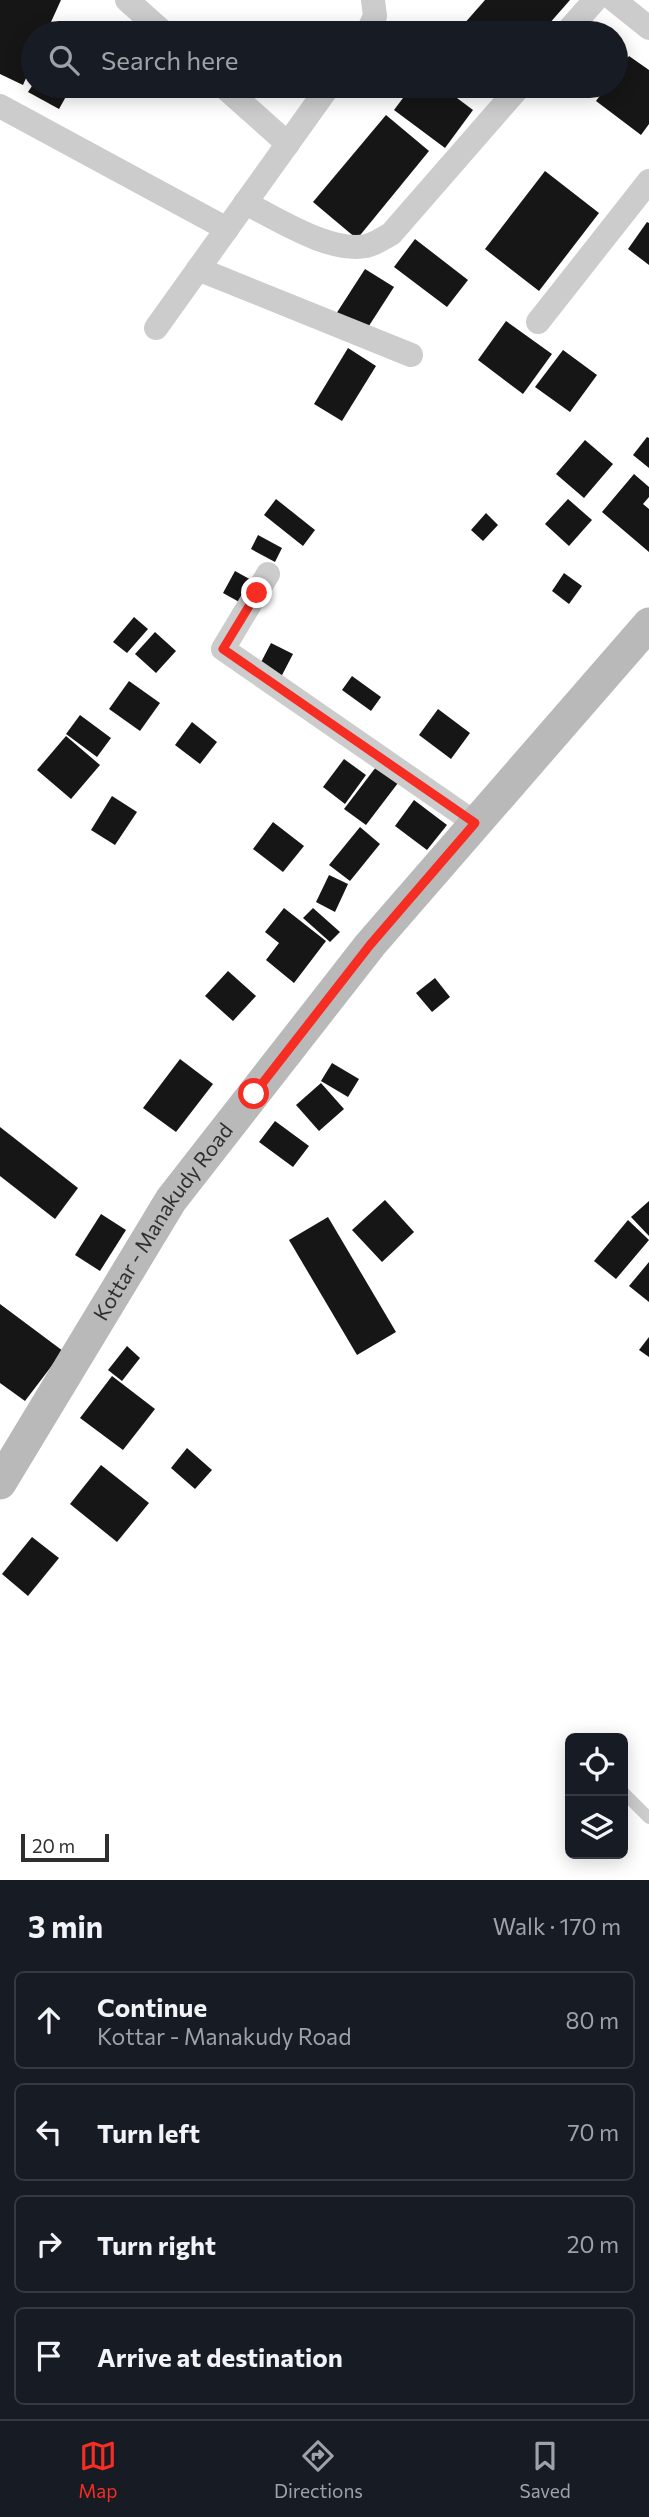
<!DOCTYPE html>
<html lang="en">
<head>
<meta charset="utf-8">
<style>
  :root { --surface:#171b24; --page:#242831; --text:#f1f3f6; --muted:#9ea1a6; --line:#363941; --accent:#f52d23 }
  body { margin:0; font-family:Commissioner,sans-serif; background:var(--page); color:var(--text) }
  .controls { position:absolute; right:21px; bottom:21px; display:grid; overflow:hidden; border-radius:10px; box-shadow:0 4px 18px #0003 }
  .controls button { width:63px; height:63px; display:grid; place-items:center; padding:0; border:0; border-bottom:2px solid var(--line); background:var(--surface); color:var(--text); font:35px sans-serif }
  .scale { position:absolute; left:21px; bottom:18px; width:88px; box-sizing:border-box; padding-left:7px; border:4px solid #2f2f2f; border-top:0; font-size:19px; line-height:24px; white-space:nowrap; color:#2f2f2f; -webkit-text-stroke:5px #fff; paint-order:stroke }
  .stop { position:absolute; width:21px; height:21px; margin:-16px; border:5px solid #f52d23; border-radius:50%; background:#fff }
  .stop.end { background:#f52d23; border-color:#fff; box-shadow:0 2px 7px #0008 }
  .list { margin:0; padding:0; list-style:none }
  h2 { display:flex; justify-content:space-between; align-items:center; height:91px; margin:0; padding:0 28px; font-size:30px }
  h2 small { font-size:23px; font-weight:400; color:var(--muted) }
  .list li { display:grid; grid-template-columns:46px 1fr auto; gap:21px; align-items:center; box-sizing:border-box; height:98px; margin:0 14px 14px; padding:0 14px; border:2px solid var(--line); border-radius:10px }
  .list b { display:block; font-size:26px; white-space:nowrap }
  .list p { margin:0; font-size:23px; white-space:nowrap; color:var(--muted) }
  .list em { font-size:23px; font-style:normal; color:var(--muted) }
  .icon { flex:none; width:38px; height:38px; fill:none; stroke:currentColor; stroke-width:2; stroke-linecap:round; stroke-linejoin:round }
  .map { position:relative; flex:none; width:649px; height:1880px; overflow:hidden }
  .search { position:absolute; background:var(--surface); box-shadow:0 4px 18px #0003; left:21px; right:21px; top:21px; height:77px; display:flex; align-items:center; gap:18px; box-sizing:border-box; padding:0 24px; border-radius:38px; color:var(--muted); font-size:26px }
  .sheet { height:539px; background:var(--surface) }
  nav { display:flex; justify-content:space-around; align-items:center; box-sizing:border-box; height:98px; border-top:2px solid var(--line); background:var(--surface); font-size:19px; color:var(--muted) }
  nav a { display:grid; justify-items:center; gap:4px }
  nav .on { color:var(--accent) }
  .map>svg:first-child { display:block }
</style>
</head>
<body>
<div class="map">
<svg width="649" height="1880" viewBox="0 0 649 1880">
  <rect width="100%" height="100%" fill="#fff"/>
  <g fill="#161616">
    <polygon points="0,0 61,0 46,33 33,33 33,62 23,85 0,74"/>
    <polygon points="485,0 570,0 541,33 456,33"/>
    <polygon points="629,56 649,70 649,124 641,135 596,101 607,86 616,86 616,74"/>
    <polygon points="32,86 72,86 59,109 28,92"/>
    <polygon points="412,86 441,86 473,110 445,148 394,110"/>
    <polygon points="386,115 429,151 357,239 313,202"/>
    <polygon points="545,171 599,213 539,291 485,249"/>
    <polygon points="647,222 649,223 649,265 628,249"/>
    <polygon points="415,239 468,280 447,307 394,267"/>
    <polygon points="365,269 394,287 365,332 336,314"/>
    <polygon points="506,321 552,354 523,394 478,360"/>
    <polygon points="348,348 376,366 342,421 314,404"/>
    <polygon points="563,350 597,375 570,412 535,387"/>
    <polygon points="647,437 649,438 649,468 633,455"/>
    <polygon points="585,440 613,464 584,498 556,474"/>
    <polygon points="634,474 649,487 649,497 643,504 649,509 649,552 602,512"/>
    <polygon points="276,499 315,530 303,546 264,515"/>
    <polygon points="568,499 592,520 569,546 545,524"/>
    <polygon points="486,513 498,525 483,541 471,530"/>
    <polygon points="258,535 282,548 275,562 251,549"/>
    <polygon points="235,571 253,581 241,603 223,593"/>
    <polygon points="564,573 582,586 569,604 552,591"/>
    <polygon points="134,617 148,629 127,653 113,642"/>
    <polygon points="155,632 176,651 156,673 135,654"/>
    <polygon points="271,643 293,654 280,679 258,668"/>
    <polygon points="352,676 381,697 371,711 342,690"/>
    <polygon points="129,681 160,703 140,731 109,709"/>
    <polygon points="438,709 470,733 451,759 419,735"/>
    <polygon points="80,715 111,738 97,757 66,734"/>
    <polygon points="192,722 217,742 200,764 175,745"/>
    <polygon points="66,736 100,765 71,799 37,770"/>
    <polygon points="344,759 366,775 345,804 323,787"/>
    <polygon points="376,767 398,783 366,825 344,809"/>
    <polygon points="112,796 137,812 115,845 91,830"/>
    <polygon points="414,800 447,825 427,850 395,826"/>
    <polygon points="273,822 304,846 283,872 253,849"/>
    <polygon points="360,827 380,844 350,881 329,865"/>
    <polygon points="329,875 348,884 335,912 316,902"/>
    <polygon points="284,908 326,941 294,983 266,960 279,943 265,932"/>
    <polygon points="313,908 340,932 330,942 303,918"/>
    <polygon points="228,971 256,996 233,1021 205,996"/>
    <polygon points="435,978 450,997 432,1012 416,993"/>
    <polygon points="180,1059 213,1084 176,1132 143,1108"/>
    <polygon points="332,1063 359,1079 348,1097 321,1081"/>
    <polygon points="321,1083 344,1109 319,1131 296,1105"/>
    <polygon points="275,1121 309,1146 293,1167 259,1142"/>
    <polygon points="0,1127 78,1188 55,1219 0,1176"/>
    <polygon points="385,1200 414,1232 382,1262 352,1230"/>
    <polygon points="649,1201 649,1236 631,1217"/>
    <polygon points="101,1214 126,1230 100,1271 75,1255"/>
    <polygon points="328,1217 396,1332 357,1355 289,1240"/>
    <polygon points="628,1220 649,1240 616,1279 594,1261"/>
    <polygon points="649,1262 649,1302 629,1286"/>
    <polygon points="0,1304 63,1351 25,1401 0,1383"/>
    <polygon points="649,1337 649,1357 639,1350"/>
    <polygon points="127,1346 140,1358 122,1381 108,1370"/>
    <polygon points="112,1376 155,1409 123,1450 80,1418"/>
    <polygon points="187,1448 212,1470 195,1489 171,1468"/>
    <polygon points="101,1465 149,1503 117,1542 70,1504"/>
    <polygon points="32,1537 59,1558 28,1596 2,1574"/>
  </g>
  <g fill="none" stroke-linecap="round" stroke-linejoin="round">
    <polyline stroke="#ccc" stroke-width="12" points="623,1792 649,1818"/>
    <g stroke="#ccc" stroke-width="24">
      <polyline points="127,0 164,33"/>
      <polyline points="614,0 649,28"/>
      <polyline points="367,33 375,16 373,0"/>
      <polyline points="566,33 595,0"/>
      <polyline points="223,86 288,144"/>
      <polyline points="0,106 227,229"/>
      <path d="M245 203C278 219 329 253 366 246 375 244 383 238 391 234L520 86"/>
      <polyline points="198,269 411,355"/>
      <polyline points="538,322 649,181"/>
      <polyline points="156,328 329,86"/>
      <polyline points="268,574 223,649 475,823"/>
    </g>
    <path stroke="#b9b9b9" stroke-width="33" id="s1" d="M0 1483 171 1200 370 945 649 624"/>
  </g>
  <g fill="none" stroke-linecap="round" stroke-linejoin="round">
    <polyline stroke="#f52d23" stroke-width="9" points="254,1094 370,945 475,823 223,649 257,593"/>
  </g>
  <g text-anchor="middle" stroke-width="7" stroke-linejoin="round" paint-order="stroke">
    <g font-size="21" fill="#2f2f2f" stroke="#fff">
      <text dy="7" stroke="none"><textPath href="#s1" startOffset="308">Kottar - Manakudy Road</textPath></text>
    </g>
  </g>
</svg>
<div class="controls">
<button><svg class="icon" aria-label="locate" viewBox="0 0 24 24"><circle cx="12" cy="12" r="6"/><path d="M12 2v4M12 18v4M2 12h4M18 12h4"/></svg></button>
<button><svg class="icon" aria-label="layers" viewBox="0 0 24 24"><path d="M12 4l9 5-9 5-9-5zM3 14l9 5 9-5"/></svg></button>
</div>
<div class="scale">20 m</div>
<div class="stop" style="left:254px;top:1094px"></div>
<div class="stop end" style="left:257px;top:593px"></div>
<div class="search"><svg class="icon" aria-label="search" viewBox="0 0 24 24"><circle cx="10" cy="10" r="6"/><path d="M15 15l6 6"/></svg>Search here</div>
</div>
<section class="sheet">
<h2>3 min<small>Walk · 170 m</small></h2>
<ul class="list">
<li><svg class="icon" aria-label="ahead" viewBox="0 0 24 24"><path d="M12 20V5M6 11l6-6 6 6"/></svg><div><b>Continue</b><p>Kottar - Manakudy Road</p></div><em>80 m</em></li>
<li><svg class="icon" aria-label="left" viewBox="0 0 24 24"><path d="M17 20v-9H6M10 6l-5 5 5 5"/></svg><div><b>Turn left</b></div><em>70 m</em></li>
<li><svg class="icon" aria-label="right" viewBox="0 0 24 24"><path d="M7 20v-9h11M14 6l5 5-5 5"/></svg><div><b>Turn right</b></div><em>20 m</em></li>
<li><svg class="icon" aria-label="arrive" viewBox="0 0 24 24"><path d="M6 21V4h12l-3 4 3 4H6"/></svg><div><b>Arrive at destination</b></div></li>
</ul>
</section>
<nav>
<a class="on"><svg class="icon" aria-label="map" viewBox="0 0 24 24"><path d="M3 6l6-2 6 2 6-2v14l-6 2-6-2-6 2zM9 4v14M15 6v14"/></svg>Map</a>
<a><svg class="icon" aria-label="directions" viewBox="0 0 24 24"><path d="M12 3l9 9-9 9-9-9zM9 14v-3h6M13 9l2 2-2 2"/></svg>Directions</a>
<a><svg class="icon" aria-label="saved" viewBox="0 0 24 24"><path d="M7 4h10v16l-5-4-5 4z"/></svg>Saved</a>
</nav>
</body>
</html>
